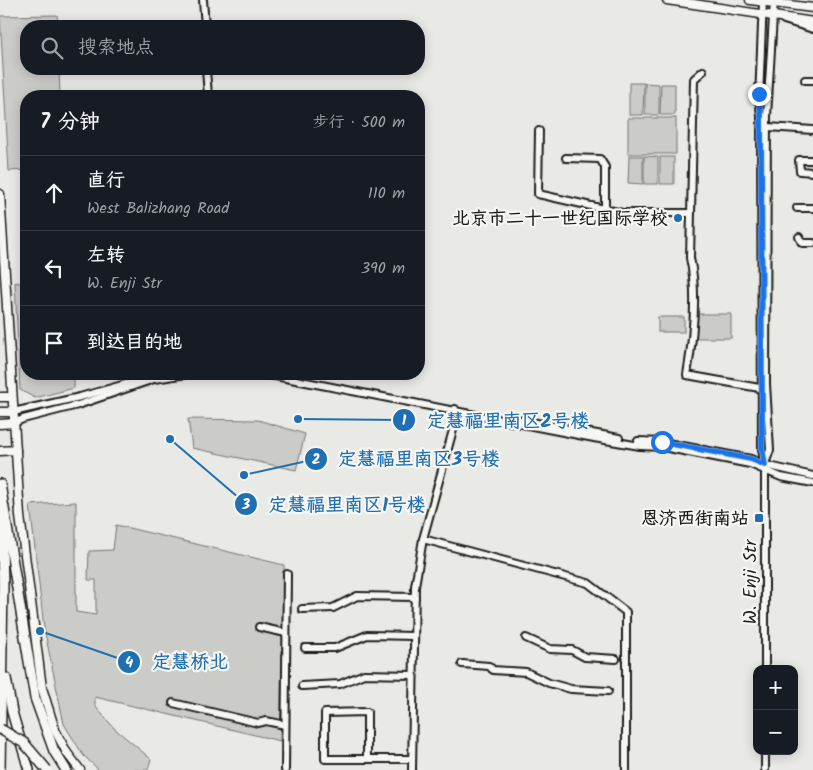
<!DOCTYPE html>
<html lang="zh">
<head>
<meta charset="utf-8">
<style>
  :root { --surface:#171b24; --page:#20242c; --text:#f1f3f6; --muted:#9ea1a6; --line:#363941 }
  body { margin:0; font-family:Kalam,"LXGW WenKai TC",sans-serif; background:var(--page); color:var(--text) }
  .controls { position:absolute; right:15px; bottom:15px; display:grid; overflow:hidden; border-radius:10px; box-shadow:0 2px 12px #0003 }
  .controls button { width:45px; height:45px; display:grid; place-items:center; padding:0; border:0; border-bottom:1px solid var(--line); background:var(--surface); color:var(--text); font:25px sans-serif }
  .stop { position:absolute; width:15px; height:15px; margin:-11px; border:4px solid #1a73e8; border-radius:50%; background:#fff }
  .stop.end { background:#1a73e8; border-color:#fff; box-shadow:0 1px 5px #0008 }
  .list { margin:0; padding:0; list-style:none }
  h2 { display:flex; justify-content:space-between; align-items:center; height:65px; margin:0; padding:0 20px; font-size:21px }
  h2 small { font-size:16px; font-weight:400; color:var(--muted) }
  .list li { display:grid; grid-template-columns:32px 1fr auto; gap:15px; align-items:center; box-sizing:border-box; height:75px; padding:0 20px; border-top:1px solid var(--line) }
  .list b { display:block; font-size:19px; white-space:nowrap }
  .list p { margin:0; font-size:16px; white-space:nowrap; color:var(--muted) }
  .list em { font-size:16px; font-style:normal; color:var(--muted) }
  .icon { flex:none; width:28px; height:28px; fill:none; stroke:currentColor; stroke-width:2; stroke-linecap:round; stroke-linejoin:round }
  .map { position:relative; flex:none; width:813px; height:770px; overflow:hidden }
  .search { position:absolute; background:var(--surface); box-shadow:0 2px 12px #0003; left:20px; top:20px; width:405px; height:55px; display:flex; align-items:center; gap:12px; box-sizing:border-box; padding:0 18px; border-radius:20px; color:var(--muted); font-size:19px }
  .panel { position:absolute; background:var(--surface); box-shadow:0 2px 12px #0003; left:20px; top:90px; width:405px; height:290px; border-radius:20px }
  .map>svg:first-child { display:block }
</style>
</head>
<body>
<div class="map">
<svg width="813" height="770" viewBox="0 0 813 770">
  <rect width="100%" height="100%" fill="#e9e9e5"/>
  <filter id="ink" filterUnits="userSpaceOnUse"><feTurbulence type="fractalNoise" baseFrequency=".02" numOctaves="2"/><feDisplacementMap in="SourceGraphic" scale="10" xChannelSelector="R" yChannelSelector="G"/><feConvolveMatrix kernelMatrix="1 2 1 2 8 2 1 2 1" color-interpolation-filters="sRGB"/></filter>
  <g filter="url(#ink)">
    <g fill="#cbcbc7" stroke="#747472">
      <polygon points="57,15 58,26 26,26 26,69 59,69 60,96 26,96 26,170 9,171 0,16"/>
      <polygon points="629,83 644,83 643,115 629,115"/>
      <polygon points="645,83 659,84 659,115 645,115"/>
      <polygon points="661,84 675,84 675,115 660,115"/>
      <rect x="628" y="118" width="48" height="36"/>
      <polygon points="629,156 643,156 643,184 628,183"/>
      <polygon points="644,156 658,157 658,184 644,184"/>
      <rect x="660" y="157" width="14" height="27"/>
      <polygon points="15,282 26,284 26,374 74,374 74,388 35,398 20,390"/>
      <rect x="696" y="314" width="35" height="24"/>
      <rect x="658" y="317" width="26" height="15"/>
      <polygon points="188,419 258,420 305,434 296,470 192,448"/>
      <polygon points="76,502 76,612 96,615 96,580 88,580 89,551 113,550 116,525 284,565 280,741 95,697 95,706 114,728 151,759 148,770 99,770 83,755 64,724 44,628 30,505"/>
    </g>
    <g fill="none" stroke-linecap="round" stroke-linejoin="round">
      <defs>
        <g id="minor">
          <polyline points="203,0 205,26"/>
          <polyline points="763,0 759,99 761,116 762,448 765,470 765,669"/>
          <polyline points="784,20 813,29"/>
          <polyline points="206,69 208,96"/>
          <path d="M703 71 694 79 690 258C698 293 693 339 687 375L765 389"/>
          <polyline points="805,80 813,80"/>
          <polyline points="768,127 813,130"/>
          <polyline points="539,131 538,194 622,213 691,213"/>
          <polyline points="566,158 600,159 605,167 605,209"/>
          <polyline points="813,160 799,160 800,171 813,172"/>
          <polyline points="797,208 813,208"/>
          <polyline points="799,237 802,243 813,243"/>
          <polyline points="265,374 594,438 640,446 663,447 750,464 781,477 813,483"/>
          <polyline points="13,412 80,397 154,376"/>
          <polyline points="515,419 619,438"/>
          <polyline points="14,423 23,419 78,405 154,379 187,374"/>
          <polyline points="638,441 662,442 751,459 765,465 813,476"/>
          <polyline points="765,464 770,450 766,384 767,116 774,0"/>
          <polyline points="423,539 588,583 626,612 626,770"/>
          <polyline points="302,609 333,608 357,596 415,597"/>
          <polyline points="259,627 286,633"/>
          <polyline points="526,638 550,649 572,650 585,657 616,659"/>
          <polyline points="305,648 335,648 367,635 414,636"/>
          <polyline points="462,664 489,666 493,670 526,672 549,683 571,689 608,691"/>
          <polyline points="302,686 340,684 364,674 413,675"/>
          <polyline points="173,703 258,723 266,721 285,725"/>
          <polyline points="765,751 765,770"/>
          <polyline points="367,759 325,759 325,713 367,712 367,759 412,759"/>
          <polyline points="285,770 287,574"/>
          <polyline points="412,770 415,586 423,539 453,430 455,409"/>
        </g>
        <g id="major">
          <polyline points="667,0 813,22"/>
          <polyline points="750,0 813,8"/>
          <polyline points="0,194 20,516 42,688 55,730 67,753 80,770"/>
          <polyline points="0,397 12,397"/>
          <polyline points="0,412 13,412"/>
          <polyline points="0,424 14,423"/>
          <polyline points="0,451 16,450"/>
        </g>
        <g id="highway">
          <polyline points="0,484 35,698 54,751 66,770"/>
          <polyline points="6,678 12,712 29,770"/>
          <polyline points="0,770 3,584 1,513"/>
        </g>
      </defs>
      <use href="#minor" stroke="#1c1c1c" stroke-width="10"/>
      <use href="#major" stroke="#1c1c1c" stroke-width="11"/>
      <use href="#highway" stroke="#1c1c1c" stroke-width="12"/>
      <use href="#minor" stroke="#f6f6f2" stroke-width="6"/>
      <use href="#major" stroke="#f6f6f2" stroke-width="8"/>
      <use href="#highway" stroke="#f6f6f2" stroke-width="9"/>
      <defs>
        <polyline id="highway-bridge" points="0,729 24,743 47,770"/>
      </defs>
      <use href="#highway-bridge" stroke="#1c1c1c" stroke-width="12" stroke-linecap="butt"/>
      <use href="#highway-bridge" stroke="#f6f6f2" stroke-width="9"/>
    </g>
  </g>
  <g fill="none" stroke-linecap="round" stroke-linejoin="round" filter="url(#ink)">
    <polyline stroke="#1a73e8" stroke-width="6" points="662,442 751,459 765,465 762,448 761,116 759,94"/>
  </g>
  <g fill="#1f6fb2" stroke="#f6f6f2" stroke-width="2">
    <circle cx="678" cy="218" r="5"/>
    <rect x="754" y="513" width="10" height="10" rx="2.5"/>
  </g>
  <g text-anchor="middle" stroke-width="4.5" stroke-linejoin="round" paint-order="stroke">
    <g font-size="18" font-weight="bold" fill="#1c1c1c" stroke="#f6f6f2" text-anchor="end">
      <text x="668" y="224">北京市二十一世纪国际学校</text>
      <text x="749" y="524">恩济西街南站</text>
    </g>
    <g font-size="18" fill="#1c1c1c" stroke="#f6f6f2">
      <text transform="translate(750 582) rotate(-90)" y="6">W. Enji Str</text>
    </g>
  </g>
  <path fill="none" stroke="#1f6fb2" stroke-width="2" d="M298 419L404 420M244 475L316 459M170 439L246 504M40 631L129 662"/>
  <g fill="#1f6fb2" stroke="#f6f6f2" stroke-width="2">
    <circle cx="298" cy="419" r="5"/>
    <circle cx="244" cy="475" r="5"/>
    <circle cx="170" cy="439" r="5"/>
    <circle cx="40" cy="631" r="5"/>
    <circle cx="404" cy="420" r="12"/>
    <circle cx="316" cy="459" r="12"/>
    <circle cx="246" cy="504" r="12"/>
    <circle cx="129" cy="662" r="12"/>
  </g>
  <g font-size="15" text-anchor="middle" font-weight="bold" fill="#fff">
    <text x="404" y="425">1</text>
    <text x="316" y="464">2</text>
    <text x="246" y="509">3</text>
    <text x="129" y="667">4</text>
  </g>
  <g font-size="19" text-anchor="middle" font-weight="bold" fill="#1f6fb2" stroke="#f6f6f2" stroke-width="4.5" stroke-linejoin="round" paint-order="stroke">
    <text x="508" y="427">定慧福里南区2号楼</text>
    <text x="419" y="465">定慧福里南区3号楼</text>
    <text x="347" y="511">定慧福里南区1号楼</text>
    <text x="190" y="668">定慧桥北</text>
  </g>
</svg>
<div class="controls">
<button>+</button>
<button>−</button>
</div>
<div class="stop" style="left:662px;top:442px"></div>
<div class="stop end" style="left:759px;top:94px"></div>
<div class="search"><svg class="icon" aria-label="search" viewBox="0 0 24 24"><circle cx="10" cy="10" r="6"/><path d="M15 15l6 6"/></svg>搜索地点</div>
<section class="panel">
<h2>7 分钟<small>步行 · 500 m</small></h2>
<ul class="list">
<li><svg class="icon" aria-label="ahead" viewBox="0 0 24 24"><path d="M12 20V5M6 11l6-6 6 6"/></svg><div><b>直行</b><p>West Balizhang Road</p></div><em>110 m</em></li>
<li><svg class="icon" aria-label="left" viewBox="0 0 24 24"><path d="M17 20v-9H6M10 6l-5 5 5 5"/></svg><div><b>左转</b><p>W. Enji Str</p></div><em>390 m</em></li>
<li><svg class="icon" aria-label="arrive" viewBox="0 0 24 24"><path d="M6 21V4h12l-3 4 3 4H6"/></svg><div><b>到达目的地</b></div></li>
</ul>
</section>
</div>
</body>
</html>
